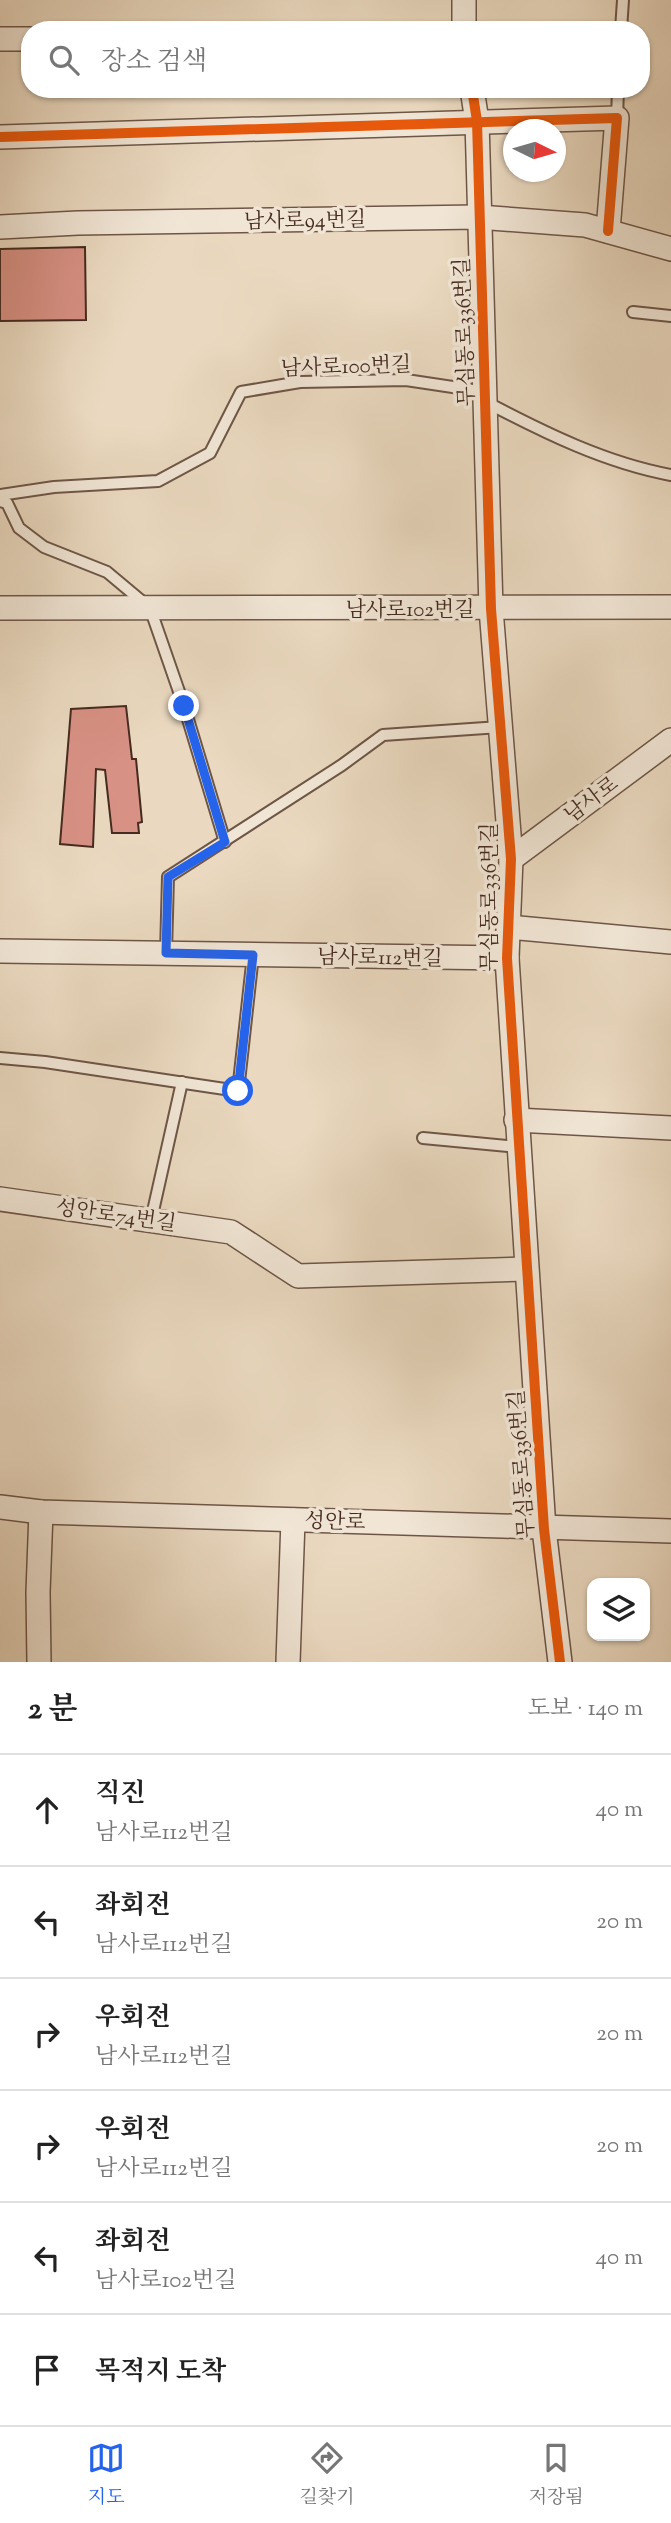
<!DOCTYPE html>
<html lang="ko">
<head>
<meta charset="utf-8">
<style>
  :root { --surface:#fff; --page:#f6f6f6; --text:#222; --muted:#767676; --line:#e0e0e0; --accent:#2563eb }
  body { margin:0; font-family:"Sorts Mill Goudy","Noto Serif KR",serif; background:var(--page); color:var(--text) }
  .controls { position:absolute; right:21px; bottom:21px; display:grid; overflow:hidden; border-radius:14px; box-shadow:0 2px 5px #0004 }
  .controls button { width:63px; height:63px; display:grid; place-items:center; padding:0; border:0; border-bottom:2px solid var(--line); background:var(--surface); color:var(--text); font:35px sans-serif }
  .compass { position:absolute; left:503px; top:119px; width:63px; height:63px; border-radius:50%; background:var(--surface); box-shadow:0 2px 5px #0004; rotate:95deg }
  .stop { position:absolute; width:21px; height:21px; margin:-16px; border:5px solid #2563eb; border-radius:50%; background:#fff }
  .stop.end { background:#2563eb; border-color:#fff; box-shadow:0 2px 7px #0008 }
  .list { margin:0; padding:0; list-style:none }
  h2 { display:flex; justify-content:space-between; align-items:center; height:91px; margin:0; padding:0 28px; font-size:30px }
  h2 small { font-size:23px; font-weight:400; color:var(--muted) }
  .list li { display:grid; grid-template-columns:46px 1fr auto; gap:21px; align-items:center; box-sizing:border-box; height:112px; padding:0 28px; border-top:2px solid var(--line) }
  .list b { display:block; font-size:26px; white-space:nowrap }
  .list p { margin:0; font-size:23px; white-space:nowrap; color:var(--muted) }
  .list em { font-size:23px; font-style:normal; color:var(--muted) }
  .icon { flex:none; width:38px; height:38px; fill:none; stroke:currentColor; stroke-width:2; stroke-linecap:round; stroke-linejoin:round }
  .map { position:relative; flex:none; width:671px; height:1662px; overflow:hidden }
  .search { position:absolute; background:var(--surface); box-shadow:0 2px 5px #0004; left:21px; right:21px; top:21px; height:77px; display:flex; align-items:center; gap:18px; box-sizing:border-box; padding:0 24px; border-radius:28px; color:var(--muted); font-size:26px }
  .sheet { height:763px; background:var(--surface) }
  nav { display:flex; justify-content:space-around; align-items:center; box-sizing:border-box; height:98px; border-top:2px solid var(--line); background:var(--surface); font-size:19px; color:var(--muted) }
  nav a { display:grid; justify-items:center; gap:4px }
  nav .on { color:var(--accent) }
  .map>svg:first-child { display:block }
</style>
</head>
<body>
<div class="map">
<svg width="671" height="1662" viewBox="0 0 671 1662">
  <rect width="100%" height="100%" fill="#ead9c0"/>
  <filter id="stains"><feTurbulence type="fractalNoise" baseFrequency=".00286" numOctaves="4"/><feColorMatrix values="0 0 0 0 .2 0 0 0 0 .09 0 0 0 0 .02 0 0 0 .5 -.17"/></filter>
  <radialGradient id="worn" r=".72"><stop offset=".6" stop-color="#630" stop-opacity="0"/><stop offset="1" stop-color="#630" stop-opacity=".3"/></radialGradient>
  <g fill="#d89185" stroke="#452b1f" stroke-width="2">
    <polygon points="85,247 86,320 0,321 0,249"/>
    <polygon points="126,706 132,759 136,759 142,822 138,823 139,833 112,833 105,770 96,769 93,847 60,844 71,709"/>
  </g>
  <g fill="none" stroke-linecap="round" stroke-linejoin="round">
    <defs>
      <g id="service">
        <polyline points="621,30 623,0"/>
        <polyline points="617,118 618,89"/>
        <polyline points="633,312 671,316"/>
        <path d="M486 402C545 433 606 463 671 475"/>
        <polyline points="0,495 54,487 158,481 210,453 241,392 300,382 406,380 486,392"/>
        <polyline points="0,501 7,503 19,528 44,547 107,572 150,608 184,706 225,842"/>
        <polyline points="166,953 168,877 342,765 383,735 500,727"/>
        <polyline points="0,1058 45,1062 238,1091 253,955"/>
        <polyline points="423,1138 518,1147"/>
        <polyline points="151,1220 182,1082"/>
      </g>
      <g id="minor">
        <polyline points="464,0 464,30"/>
        <polyline points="0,39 30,39"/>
        <polyline points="472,89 477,121 491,609 511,859 507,958 544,1529 560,1662"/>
        <polyline points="0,137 617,118 608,231"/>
        <polyline points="0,227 78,223 478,217 585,225 671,249"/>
        <polyline points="0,608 671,607"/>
        <polyline points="511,859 671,740"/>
        <polyline points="508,927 671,942"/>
        <polyline points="0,951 507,958"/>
        <polyline points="516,1120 671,1128"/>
        <polyline points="0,1199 231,1232 298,1276 526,1269"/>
        <polyline points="0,1507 41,1512 671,1531"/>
        <polyline points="39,1662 38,1592 41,1512"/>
        <polyline points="288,1662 293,1520"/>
      </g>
    </defs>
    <use href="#service" stroke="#6e5647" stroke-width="14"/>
    <use href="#minor" stroke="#6e5647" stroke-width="26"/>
    <use href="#service" stroke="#f1e6d6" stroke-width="10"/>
    <use href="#minor" stroke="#f1e6d6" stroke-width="23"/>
    <defs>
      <g id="cycleway">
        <polyline points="472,89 477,121 491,609 511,859 507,958 544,1529 560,1662"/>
        <polyline points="0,137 617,118 608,231"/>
      </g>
    </defs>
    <use href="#cycleway" stroke="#f1e6d6" stroke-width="15"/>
    <use href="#cycleway" stroke="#e8590c" stroke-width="10"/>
  </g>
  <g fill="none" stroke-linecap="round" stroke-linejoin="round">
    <polyline stroke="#2563eb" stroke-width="9" points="184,706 225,842 168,877 166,953 253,955 238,1091"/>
  </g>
  <g text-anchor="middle" stroke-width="7" stroke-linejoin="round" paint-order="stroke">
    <g font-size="21" fill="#452b1f" stroke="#f1e6d6">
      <text transform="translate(305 220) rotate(-1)" y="7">남사로94번길</text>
      <text transform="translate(464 332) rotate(-92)" y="7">무심동로336번길</text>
      <text transform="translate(346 366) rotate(-2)" y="7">남사로100번길</text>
      <text x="410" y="616">남사로102번길</text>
      <text transform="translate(591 799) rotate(-37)" y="7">남사로</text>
      <text transform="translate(489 897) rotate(-90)" y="7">무심동로336번길</text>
      <text transform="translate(380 957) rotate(1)" y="7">남사로112번길</text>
      <text transform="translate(116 1215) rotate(8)" y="7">성안로74번길</text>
      <text transform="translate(521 1464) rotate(-94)" y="7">무심동로336번길</text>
      <text transform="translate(335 1521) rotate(2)" y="7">성안로</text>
    </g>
  </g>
  <rect width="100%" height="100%" filter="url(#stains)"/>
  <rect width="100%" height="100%" fill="url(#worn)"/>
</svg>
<div class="controls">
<button><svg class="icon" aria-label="layers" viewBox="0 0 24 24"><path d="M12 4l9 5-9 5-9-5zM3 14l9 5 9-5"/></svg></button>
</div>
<svg class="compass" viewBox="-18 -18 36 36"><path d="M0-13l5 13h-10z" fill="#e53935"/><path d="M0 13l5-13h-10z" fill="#767676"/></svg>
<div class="stop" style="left:238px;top:1091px"></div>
<div class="stop end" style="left:184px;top:706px"></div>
<div class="search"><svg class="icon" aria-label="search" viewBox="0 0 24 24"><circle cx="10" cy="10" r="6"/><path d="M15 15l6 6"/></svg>장소 검색</div>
</div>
<section class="sheet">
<h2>2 분<small>도보 · 140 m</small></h2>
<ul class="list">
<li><svg class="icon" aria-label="ahead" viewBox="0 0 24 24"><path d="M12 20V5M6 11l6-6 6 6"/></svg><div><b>직진</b><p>남사로112번길</p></div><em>40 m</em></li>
<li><svg class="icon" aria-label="left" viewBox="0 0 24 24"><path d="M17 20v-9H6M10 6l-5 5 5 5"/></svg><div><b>좌회전</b><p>남사로112번길</p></div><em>20 m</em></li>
<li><svg class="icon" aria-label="right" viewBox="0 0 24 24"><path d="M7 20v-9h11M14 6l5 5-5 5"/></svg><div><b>우회전</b><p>남사로112번길</p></div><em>20 m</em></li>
<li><svg class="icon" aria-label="right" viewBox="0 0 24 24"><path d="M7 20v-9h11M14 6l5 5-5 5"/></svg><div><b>우회전</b><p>남사로112번길</p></div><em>20 m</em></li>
<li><svg class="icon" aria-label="left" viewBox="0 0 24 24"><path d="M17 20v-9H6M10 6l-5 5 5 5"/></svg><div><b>좌회전</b><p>남사로102번길</p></div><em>40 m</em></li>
<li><svg class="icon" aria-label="arrive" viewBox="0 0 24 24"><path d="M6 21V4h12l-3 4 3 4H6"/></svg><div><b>목적지 도착</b></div></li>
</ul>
</section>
<nav>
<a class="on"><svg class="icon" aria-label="map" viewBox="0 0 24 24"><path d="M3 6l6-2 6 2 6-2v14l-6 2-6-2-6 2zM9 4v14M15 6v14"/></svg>지도</a>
<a><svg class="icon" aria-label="directions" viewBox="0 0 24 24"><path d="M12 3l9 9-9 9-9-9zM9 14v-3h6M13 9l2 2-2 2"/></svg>길찾기</a>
<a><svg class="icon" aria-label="saved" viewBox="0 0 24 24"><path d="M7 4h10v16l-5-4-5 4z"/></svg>저장됨</a>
</nav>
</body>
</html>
